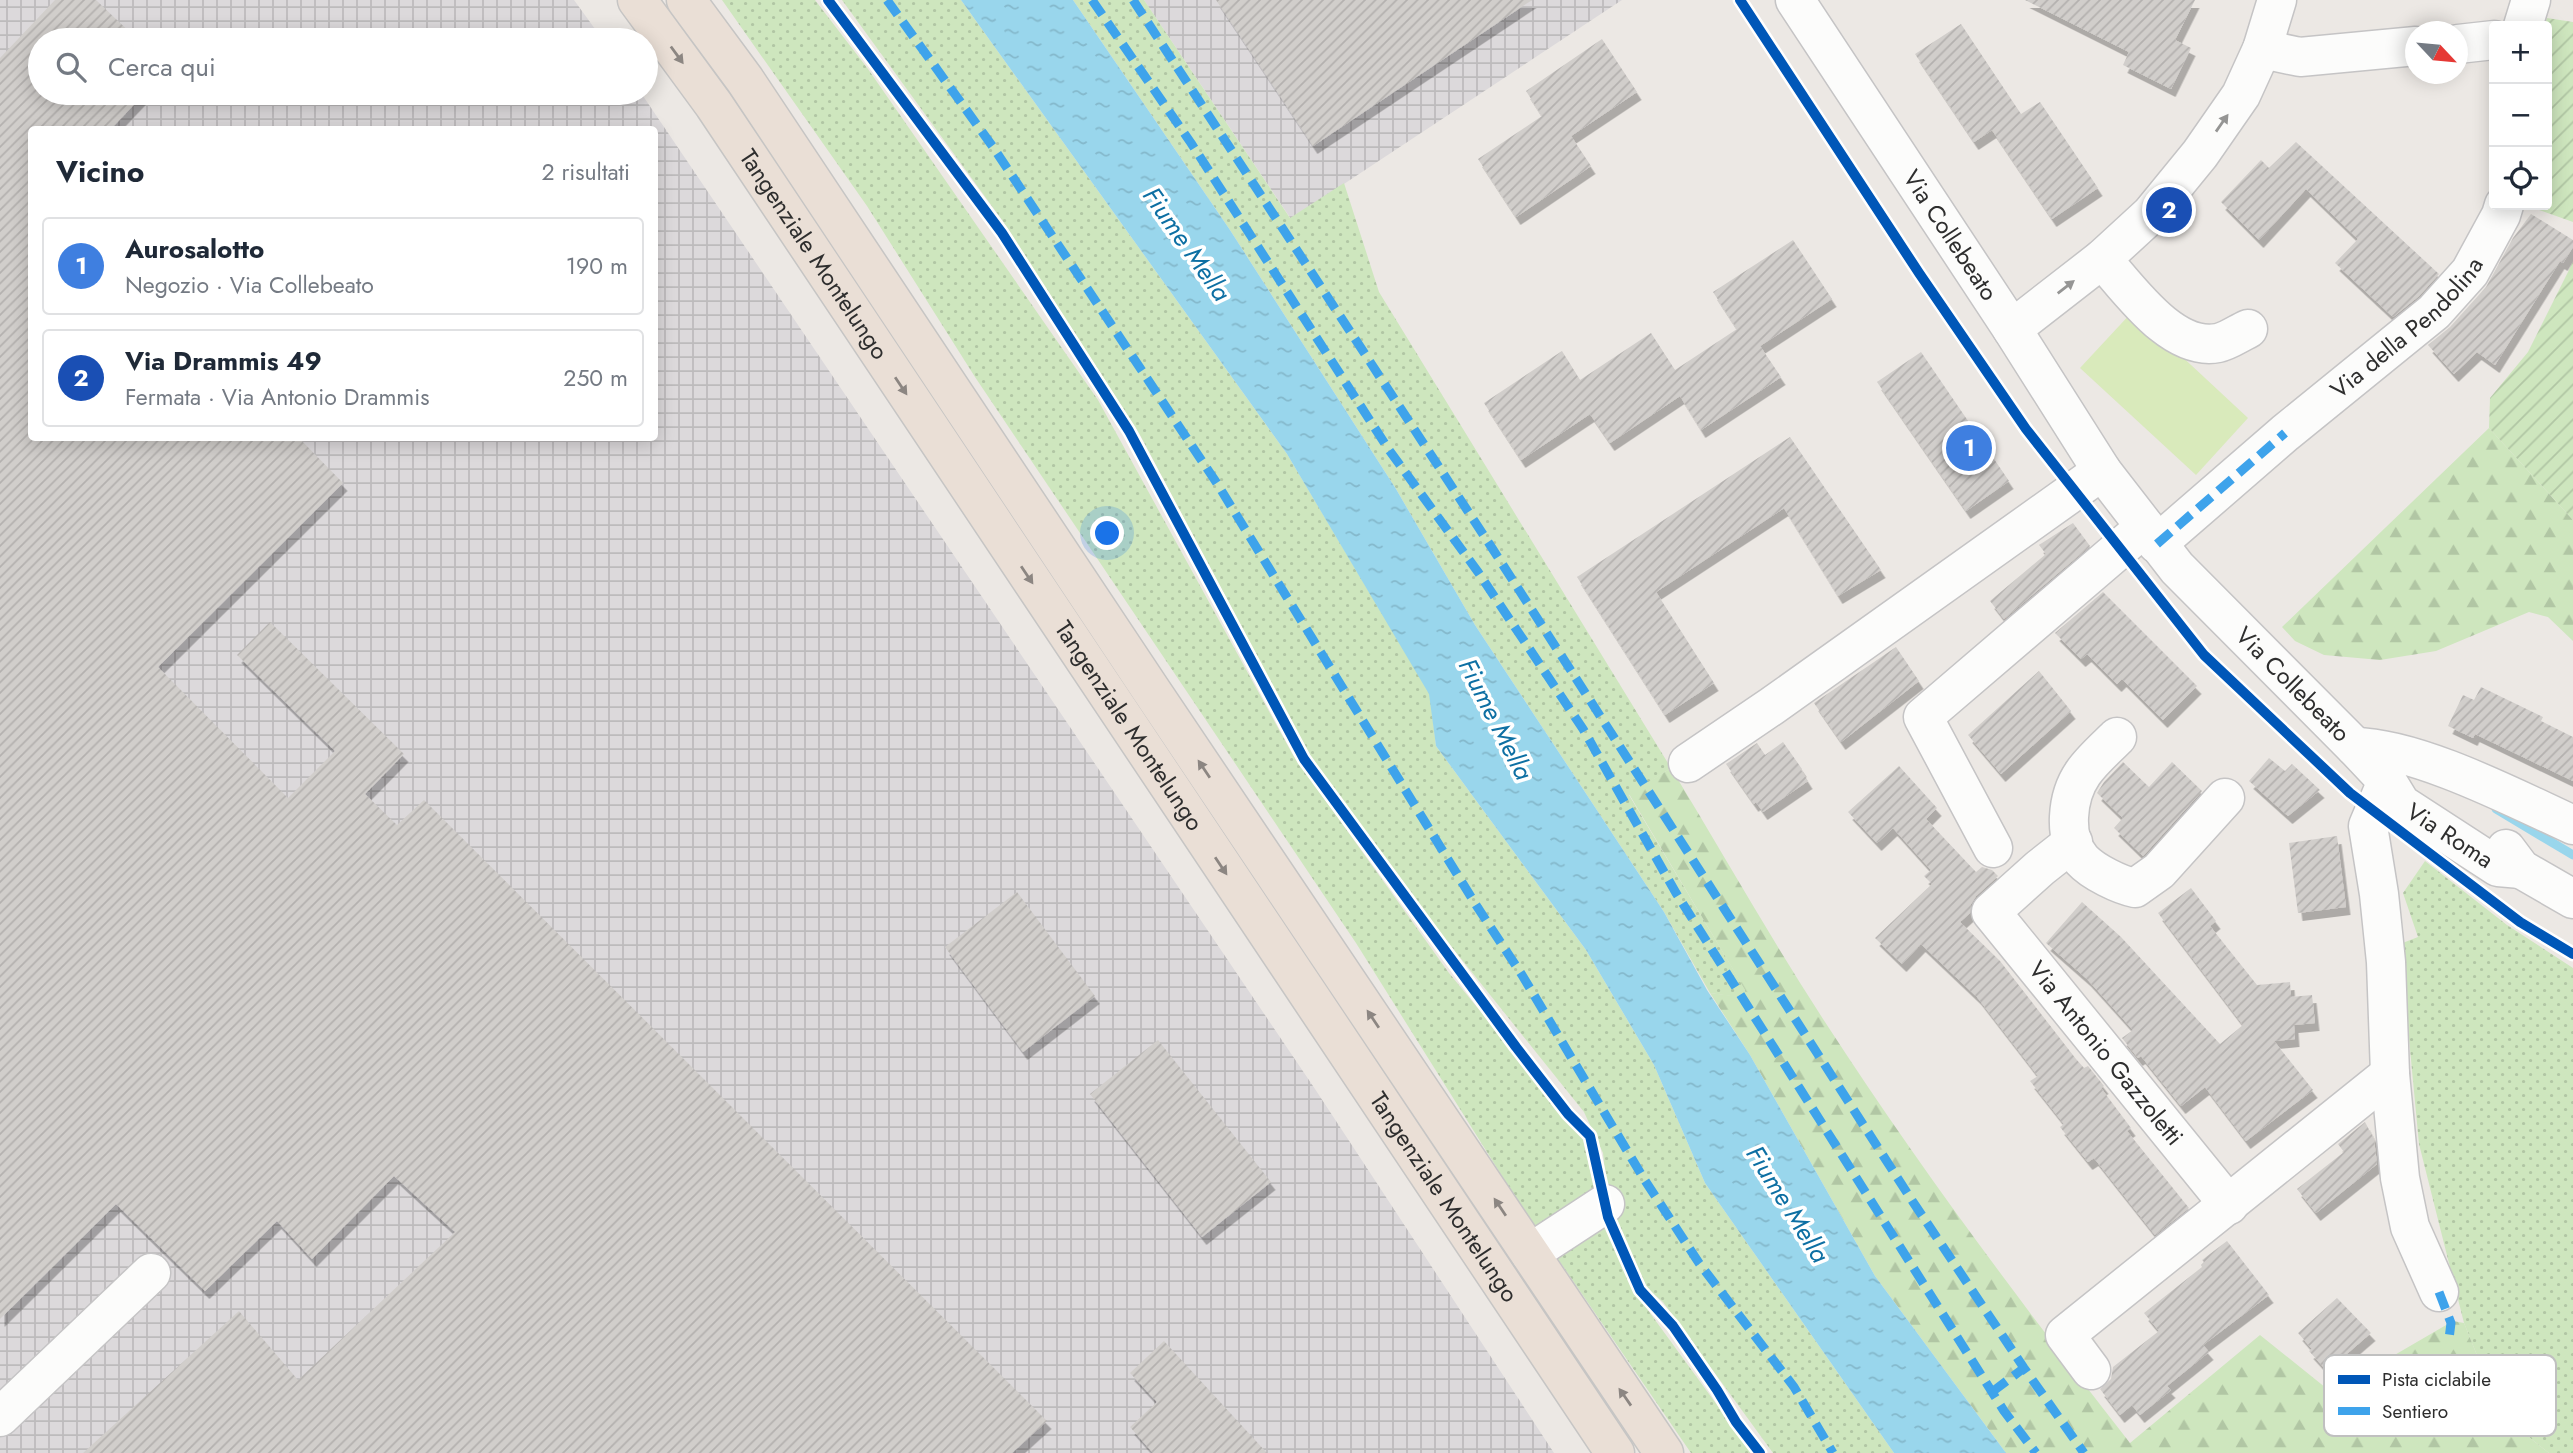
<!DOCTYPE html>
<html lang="it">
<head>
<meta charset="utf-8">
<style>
  :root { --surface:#fff; --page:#f2f2f3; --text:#1f2937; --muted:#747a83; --line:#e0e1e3; --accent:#1a73e8 }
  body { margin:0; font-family:Jost,sans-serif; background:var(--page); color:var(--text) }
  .controls { position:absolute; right:21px; top:21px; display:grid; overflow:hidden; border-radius:7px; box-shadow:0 4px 18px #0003 }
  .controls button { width:63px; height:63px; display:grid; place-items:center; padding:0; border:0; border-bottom:2px solid var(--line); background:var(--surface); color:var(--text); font:35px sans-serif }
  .compass { position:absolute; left:2405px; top:21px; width:63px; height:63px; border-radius:50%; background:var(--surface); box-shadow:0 4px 18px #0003; rotate:116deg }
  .you { position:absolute; left:1108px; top:534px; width:24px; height:24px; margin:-18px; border:5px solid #fff; border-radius:50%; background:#1a73e8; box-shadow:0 0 0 10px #1a73e833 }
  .badge { display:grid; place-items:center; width:46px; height:46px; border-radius:50%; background:var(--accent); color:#fff; font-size:23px; font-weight:700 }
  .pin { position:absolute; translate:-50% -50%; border:4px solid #fff; box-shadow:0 2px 7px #0006 }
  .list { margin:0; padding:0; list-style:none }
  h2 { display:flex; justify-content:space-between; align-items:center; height:91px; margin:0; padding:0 28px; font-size:30px }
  h2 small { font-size:23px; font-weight:400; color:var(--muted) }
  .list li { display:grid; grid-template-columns:46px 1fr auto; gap:21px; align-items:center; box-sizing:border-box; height:98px; margin:0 14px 14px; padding:0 14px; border:2px solid var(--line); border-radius:7px }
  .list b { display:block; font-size:26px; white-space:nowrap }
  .list p { margin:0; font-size:23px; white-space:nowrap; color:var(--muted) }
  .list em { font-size:23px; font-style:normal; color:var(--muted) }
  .icon { flex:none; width:38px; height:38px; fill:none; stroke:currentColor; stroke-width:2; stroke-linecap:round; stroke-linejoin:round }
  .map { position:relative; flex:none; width:2573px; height:1453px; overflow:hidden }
  .search { position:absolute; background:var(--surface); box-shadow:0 4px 18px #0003; left:28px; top:28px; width:630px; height:77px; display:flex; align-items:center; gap:18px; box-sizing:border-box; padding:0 24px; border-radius:38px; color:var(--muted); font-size:26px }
  .panel { position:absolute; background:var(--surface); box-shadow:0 4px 18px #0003; left:28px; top:126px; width:630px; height:315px; border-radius:7px }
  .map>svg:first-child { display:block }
</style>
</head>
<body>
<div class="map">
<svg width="2573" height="1453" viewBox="0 0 2573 1453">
  <defs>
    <pattern id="industrial-grid" width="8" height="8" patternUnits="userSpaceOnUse" patternTransform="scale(1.75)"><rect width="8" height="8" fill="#dcd9db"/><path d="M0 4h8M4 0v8" fill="none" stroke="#bdbbbc"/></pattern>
    <pattern id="grass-dots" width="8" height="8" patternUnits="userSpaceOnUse" patternTransform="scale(1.75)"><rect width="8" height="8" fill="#cee6be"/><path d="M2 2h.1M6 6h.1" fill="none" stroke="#b1c6a4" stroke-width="1.8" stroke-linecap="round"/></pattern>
    <pattern id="forest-firs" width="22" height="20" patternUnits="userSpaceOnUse" patternTransform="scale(1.75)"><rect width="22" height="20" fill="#cee6be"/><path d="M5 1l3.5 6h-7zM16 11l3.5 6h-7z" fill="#b1c6a4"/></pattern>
    <pattern id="garden-furrows" width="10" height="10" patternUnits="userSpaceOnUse" patternTransform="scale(1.75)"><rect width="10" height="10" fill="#cee6be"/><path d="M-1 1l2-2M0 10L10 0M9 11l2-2" fill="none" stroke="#b1c6a4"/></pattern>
    <pattern id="water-ripples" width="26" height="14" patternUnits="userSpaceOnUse" patternTransform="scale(1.75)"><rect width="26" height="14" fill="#99d6ec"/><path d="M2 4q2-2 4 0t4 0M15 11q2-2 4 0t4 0" fill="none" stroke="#84b8cb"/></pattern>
    <pattern id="building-hatch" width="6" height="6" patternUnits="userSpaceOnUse" patternTransform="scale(1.75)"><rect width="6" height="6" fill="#d1cecb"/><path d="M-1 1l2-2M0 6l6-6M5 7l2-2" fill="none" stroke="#b4b1af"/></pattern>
    <filter id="shadow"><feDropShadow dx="4.5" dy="8" stdDeviation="0" flood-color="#0004"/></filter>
  </defs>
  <rect width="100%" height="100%" fill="#ece8e4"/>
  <g fill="url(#industrial-grid)" fill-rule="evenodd">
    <path d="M0 0H574L603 40H40V93H641L1315 1089 1554 1453H0ZM32 130H654V438H32Z"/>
    <polygon points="1144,0 1622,0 1291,219"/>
  </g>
  <g fill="url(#grass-dots)">
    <polygon points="722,0 815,0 868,69 1098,400 1293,755 1449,973 1582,1135 1600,1214 1634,1291 1752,1453 1691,1453 1512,1192 1356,943 975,377 867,206"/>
    <polygon points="842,0 961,0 1287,454 1430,694 1436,746 1586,950 1654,1065 1705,1183 1894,1453 1773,1453 1663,1302 1642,1284 1608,1199 1603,1153 1584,1112 1434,925 1313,762 1140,435 1002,220"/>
    <polygon points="1073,0 1144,0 1290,218 1344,183 1379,292 1671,768 1629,795 1751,999 1710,993 1664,912 1475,625 1396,489 1230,230"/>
    <polygon points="2425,861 2507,925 2573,968 2573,1453 2549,1453 2501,1415 2464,1323 2419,1144 2400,944 2418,937 2403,893"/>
  </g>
  <g fill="url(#forest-firs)">
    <polygon points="2489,428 2573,520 2573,641 2548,617 2529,612 2436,651 2380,660 2324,655 2295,641 2282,627"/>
    <path d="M1671 768C1722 852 1771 939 1825 1022 1919 1167 2023 1306 2130 1443L2260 1335 2331 1392 2453 1321 2464 1323 2501 1415 2549 1453H2006L1875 1276 1750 1055 1710 993 1750 998 1629 794Z"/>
  </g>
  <g fill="url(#garden-furrows)">
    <polygon points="2547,18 2573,22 2573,222 2525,205 2547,205 2547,26 2544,26"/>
    <polygon points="2573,262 2573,520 2489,428 2490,398 2528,352"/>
  </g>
  <polygon fill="#d9eabb" points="2133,311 2248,418 2196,475 2080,368"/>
  <polygon fill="url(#water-ripples)" points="961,0 1073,0 1230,230 1396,489 1475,625 1664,912 1707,990 1750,1055 1875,1276 2006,1453 1894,1453 1705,1183 1654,1065 1586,950 1436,746 1429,694 1287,454"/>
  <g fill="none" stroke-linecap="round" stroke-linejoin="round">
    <polyline stroke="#99d6ec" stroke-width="9" points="2496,809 2573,855"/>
  </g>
  <g fill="url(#building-hatch)" filter="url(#shadow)">
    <polygon points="55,0 96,0 138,40 40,40 40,93 145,93 110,130 32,130 32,438 299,438 343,483 158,667 288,798 335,751 237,655 270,622 404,754 365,794 397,825 424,800 1047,1421 1012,1453 83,1453 239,1311 298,1380 455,1232 394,1176 312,1259 277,1221 205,1291 116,1204 0,1319 0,58"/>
    <polygon points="1216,0 1532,0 1313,146"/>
    <polygon points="2025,0 2195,0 2175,40 2191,48 2171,89 2123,65 2129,52"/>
    <polygon points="1961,24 2021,114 2040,102 2098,188 2052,219 1992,130 1974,142 1915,54"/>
    <polygon points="1602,39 1637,92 1571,136 1591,166 1516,217 1478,159 1542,116 1526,91"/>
    <polygon points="2296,142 2439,274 2419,296 2393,317 2335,263 2358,239 2306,189 2259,240 2221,202 2261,160 2269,168"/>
    <polygon points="2531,214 2573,240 2573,247 2563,263 2560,261 2495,365 2477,352 2454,374 2428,345 2450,327 2486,287 2513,238"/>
    <polygon points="1793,240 1832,299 1760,346 1781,377 1701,430 1680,396 1610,443 1590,414 1521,460 1484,403 1562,351 1580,380 1651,333 1675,370 1737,329 1713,292"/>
    <polygon points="1921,352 2009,481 1966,511 1877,382"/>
    <polygon points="1790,437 1881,570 1838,596 1784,508 1656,592 1714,683 1665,715 1577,577"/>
    <polygon points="2073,523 2090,546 2004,619 1990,601 2046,554 2039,545"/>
    <polygon points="2103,592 2197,686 2163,720 2122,679 2117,684 2087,654 2081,659 2055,633"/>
    <polygon points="1896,647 1919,681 1841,742 1814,703"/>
    <polygon points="2039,671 2071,711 2001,774 1968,735"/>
    <polygon points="2481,687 2543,717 2541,721 2573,737 2573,781 2475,734 2473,738 2448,726 2463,695 2474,700"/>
    <polygon points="1783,742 1802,769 1801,770 1808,781 1763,812 1756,802 1754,804 1726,764 1757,743 1765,755"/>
    <polygon points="2269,758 2285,771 2292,764 2320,790 2288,816 2249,781"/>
    <polygon points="2123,762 2149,787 2172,762 2202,791 2143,856 2114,828 2123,818 2097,793 2104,782"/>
    <polygon points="1899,766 1937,808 1926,819 1976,872 1982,867 1992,870 1998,876 1976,896 1971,904 1970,913 1960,922 2000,961 2076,1059 2084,1068 2088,1066 2104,1086 2101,1088 2131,1128 2127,1131 2189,1208 2155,1235 2094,1158 2088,1162 2060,1127 2064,1124 2030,1081 2038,1076 1977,997 1921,944 1902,964 1875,938 1932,884 1924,876 1931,870 1893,828 1877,843 1848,812"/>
    <polygon points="2337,836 2346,907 2298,913 2289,843"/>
    <polygon points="2191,888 2216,921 2210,926 2257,985 2290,982 2291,997 2312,995 2315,1023 2294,1025 2295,1039 2274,1041 2313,1090 2246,1141 2205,1087 2181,1106 2141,1056 2138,1058 2122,1038 2133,1030 2087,979 2046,943 2082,902 2121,937 2220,1044 2243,1025 2158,913"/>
    <polygon points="1017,892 1095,996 1023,1052 945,947"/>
    <polygon points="1158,1040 1271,1182 1202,1237 1090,1094"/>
    <polygon points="2365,1122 2374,1139 2377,1164 2316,1213 2297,1189 2344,1152 2338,1144"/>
    <polygon points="2227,1241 2269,1295 2203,1345 2209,1352 2167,1386 2171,1390 2140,1415 2132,1405 2120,1415 2100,1389 2111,1379 2113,1367 2159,1331 2144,1313 2202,1267 2201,1265 2204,1262 2202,1260"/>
    <polygon points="2337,1298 2371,1333 2327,1371 2309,1351 2312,1349 2298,1333"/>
    <polygon points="1164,1341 1267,1453 1153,1453 1130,1427 1157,1402 1130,1373"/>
  </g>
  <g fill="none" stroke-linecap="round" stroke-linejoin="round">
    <defs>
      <g id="minor">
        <path id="s1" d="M1795 0 2012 329 2102 471 2177 568 2355 747 2387 781 2401 804 2498 867 2521 869"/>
        <polyline points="2523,26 2531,0"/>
        <polyline points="2458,44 2494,40"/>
        <polyline points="2262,49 2300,57 2416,46"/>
        <path d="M2102 259C2129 289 2172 352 2218 343 2228 341 2239 333 2248 329"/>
        <polyline points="2012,329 2102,259 2151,214 2200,154 2241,95 2262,49 2277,0"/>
        <path id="s2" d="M2157 544 2285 433 2434 312 2470 272 2501 215 2504 205"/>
        <path d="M2117 737C2106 748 2092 760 2083 773 2067 796 2062 838 2082 860 2093 872 2120 885 2135 888L2159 871 2225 798"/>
        <path d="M2355 747C2418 748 2514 798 2573 825"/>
        <polyline points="1688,763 1772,706 2102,471"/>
        <polyline points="2387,781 2368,826 2379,894 2386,962 2390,1074 2400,1178 2410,1227 2439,1292"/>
        <path id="s3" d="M2073 842 2040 868 1991 912 2229 1205"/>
        <polyline points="1993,848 1923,717 2145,527"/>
        <polyline points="2506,849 2521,869 2573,899"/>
        <polyline points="1530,1253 1605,1204"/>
        <polyline points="2091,1370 2065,1335 2390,1074"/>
        <polyline points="0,1417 151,1273"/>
      </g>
      <g id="highway">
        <path id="s4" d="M637 0 714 105 1615 1453"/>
        <polyline points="686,0 745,80 1151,690 1664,1453"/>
      </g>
    </defs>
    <use href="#minor" stroke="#c5c4c5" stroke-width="41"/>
    <use href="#highway" stroke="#c6c5c4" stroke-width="41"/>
    <use href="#minor" stroke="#fcfcfb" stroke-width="38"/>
    <use href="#highway" stroke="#eadfd6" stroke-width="38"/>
    <g stroke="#3ea3eb" stroke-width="9" stroke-dasharray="18 9" stroke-linecap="butt">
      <polyline points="887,0 993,147 1218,485 1476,905 1522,975 1644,1179 1699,1263 1794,1387 1833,1453"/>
      <polyline points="1092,0 1191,143 1389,450 1478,572 1583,729 1676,893 2004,1411 2036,1453"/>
      <polyline points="1133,0 1492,548 1913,1202 2024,1368 2084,1453"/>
      <polyline points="2157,544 2285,433"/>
      <polyline points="2439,1292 2451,1323 2449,1339"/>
      <polyline points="1992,1392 2024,1368"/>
    </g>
    <defs>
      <g id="cycleway">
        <polyline points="828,0 1002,233 1129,431 1304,759 1516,1047 1568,1114 1590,1136 1608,1217 1640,1290 1673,1326 1717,1390 1736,1422 1760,1453"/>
        <polyline points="1740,0 1919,273 2026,429 2204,655 2350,793 2520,922 2573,954"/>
      </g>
    </defs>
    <use href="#cycleway" stroke="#fff" stroke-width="15"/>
    <use href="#cycleway" stroke="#0057b8" stroke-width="10"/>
  </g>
  <defs><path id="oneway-solid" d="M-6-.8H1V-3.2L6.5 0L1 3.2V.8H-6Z" transform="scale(1.75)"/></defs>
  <g fill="#8c8682">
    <use href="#oneway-solid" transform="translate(677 55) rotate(54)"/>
    <use href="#oneway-solid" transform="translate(901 386) rotate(56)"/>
    <use href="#oneway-solid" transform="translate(1027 575) rotate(56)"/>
    <use href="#oneway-solid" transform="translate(1204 769) rotate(-124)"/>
    <use href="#oneway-solid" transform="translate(1221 866) rotate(56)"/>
    <use href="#oneway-solid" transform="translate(1373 1019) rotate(-124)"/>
    <use href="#oneway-solid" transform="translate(1500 1207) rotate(-124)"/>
    <use href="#oneway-solid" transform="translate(1625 1397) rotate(-125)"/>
  </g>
  <g fill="#959594">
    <use href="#oneway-solid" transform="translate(2222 123) rotate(-55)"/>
    <use href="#oneway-solid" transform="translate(2066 287) rotate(-38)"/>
  </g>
  <g text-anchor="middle" stroke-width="7" stroke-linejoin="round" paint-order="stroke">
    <g font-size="24" fill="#2e2e2e" stroke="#fff">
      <text dy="8" stroke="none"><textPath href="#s1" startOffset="282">Via Collebeato</textPath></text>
      <text dy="8" stroke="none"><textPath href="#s4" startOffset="310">Tangenziale Montelungo</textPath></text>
      <text dy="8" stroke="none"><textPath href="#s2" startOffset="331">Via della Pendolina</textPath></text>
      <text dy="8" stroke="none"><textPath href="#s1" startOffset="849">Via Collebeato</textPath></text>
      <text dy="8" stroke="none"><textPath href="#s4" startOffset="877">Tangenziale Montelungo</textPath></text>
      <text dy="8" stroke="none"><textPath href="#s1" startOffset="1069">Via Roma</textPath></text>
      <text dy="8" stroke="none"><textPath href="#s3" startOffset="290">Via Antonio Gazzoletti</textPath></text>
      <text dy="8" stroke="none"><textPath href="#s4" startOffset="1444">Tangenziale Montelungo</textPath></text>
    </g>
    <g font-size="26" font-style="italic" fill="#0d6fa3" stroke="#fff">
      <text transform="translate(1187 244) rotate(55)" y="9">Fiume Mella</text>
      <text transform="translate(1496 719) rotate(63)" y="9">Fiume Mella</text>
      <text transform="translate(1788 1204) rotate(58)" y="9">Fiume Mella</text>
    </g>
  </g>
  <rect x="2324" y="1355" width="232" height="81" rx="10" fill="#fff" stroke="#c0c0c0" stroke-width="2"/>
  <rect x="2338" y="1375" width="32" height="9" fill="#0057b8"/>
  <rect x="2338" y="1407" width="32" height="8" fill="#3ea3eb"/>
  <g font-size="19" fill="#2e2e2e">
    <text x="2382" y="1386">Pista ciclabile</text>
    <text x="2382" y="1418">Sentiero</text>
  </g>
</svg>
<div class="controls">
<button>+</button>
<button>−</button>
<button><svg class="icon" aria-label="locate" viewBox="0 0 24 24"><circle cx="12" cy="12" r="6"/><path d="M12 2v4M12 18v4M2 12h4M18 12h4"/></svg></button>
</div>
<svg class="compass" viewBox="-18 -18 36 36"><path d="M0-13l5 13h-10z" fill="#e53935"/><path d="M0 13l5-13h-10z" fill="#747a83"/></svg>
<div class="you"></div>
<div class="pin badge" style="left:1969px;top:448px;background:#3f7fe0">1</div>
<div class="pin badge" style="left:2169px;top:210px;background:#1a4fb4">2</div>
<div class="search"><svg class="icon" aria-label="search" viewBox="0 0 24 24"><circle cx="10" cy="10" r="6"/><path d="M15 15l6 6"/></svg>Cerca qui</div>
<section class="panel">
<h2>Vicino<small>2 risultati</small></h2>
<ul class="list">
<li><span class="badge" style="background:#3f7fe0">1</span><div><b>Aurosalotto</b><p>Negozio · Via Collebeato</p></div><em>190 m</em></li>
<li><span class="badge" style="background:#1a4fb4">2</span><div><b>Via Drammis 49</b><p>Fermata · Via Antonio Drammis</p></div><em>250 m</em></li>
</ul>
</section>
</div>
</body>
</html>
